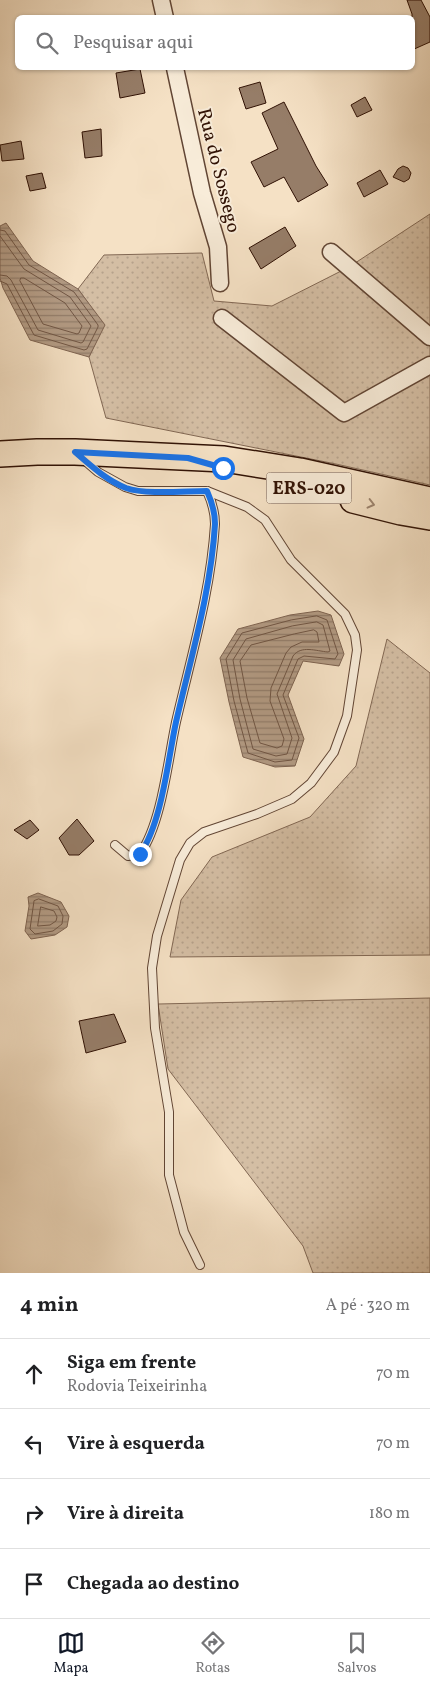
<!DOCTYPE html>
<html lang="pt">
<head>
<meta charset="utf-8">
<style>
  :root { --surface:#fff; --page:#f6f6f6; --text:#202124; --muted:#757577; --line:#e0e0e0; --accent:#111827 }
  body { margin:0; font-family:Vollkorn,serif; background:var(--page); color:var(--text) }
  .stop { position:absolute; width:15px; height:15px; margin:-11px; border:4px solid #1a73e8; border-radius:50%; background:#fff }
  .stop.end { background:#1a73e8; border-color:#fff; box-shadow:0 1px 5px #0008 }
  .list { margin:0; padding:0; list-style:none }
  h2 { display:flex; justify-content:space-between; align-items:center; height:65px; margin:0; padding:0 20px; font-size:21px }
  h2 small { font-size:16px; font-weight:400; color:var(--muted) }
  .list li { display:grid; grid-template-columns:32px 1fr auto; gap:15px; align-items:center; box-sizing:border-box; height:70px; padding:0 20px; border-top:1px solid var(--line) }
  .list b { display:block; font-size:19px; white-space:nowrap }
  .list p { margin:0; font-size:16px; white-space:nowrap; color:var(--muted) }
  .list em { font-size:16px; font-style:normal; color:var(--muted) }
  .icon { flex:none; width:28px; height:28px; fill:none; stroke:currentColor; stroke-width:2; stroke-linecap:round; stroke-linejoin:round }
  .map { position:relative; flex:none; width:430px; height:1273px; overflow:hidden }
  .search { position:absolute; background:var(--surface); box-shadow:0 1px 4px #0004; left:15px; right:15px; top:15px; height:55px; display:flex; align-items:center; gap:12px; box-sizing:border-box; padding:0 18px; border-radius:8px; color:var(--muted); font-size:19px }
  .sheet { height:345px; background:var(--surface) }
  nav { display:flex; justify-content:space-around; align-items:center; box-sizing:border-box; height:70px; border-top:1px solid var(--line); background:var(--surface); font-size:14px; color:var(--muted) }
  nav a { display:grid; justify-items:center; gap:2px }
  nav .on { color:var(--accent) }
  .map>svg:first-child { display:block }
</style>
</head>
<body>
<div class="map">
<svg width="430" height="1273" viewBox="0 0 430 1273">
  <defs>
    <pattern id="grass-dots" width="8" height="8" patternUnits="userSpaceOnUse" patternTransform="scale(1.25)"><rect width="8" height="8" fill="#d4bea4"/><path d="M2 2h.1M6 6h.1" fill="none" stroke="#b6a28c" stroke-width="1.8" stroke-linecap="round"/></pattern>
    <pattern id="water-rules" width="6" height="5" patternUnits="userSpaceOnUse" patternTransform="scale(1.25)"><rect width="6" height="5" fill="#b29a83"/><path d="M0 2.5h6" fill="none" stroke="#917c69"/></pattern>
  </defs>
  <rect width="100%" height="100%" fill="#f5e1c5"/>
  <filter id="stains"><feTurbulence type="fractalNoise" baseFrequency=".004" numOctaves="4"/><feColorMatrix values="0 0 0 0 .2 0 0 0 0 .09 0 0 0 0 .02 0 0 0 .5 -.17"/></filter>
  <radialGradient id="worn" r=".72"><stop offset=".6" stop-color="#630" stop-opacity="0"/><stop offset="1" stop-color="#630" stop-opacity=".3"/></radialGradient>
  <g fill="url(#grass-dots)" stroke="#826854">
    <polygon points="430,214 430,485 336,464 106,418 89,357 104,325 78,289 104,255 202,253 214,301 272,306 349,267"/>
    <polygon points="387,639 430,673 430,955 170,957 181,900 212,857 310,817 356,766"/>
    <polygon points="430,998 430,1273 313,1273 303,1246 168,1069 158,1004"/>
  </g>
  <g fill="url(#water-rules)" stroke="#7e6350">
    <polygon points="6,223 33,261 78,289 105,325 89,357 30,340 3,288 0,278 0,226"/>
    <polygon points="318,611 331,615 344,654 339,666 303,661 288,695 304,739 295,766 275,767 243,757 229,702 220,658 238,629 290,615"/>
    <polygon points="38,893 61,902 69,916 67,927 55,935 31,939 25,931 29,906 28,897"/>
  </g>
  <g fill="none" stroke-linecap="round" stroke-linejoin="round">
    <g stroke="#715644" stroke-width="1">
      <polyline points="0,230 5,231 29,265 74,292 98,325 98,327 87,349 84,350 34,335 7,284 0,281"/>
      <polyline points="0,236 24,269 70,297 91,326 83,342 81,343 38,330 11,280 7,276 0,275"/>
      <polygon points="21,278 24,278 65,303 82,326 79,333 77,334 43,324 20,281"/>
      <polygon points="317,616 327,620 338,654 335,659 304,656 298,659 283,695 299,738 292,760 275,762 248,753 234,701 226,659 242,633 291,620"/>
      <path d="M317 622 323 625 330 651 328 652C316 651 301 645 293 656L277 694 292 738 287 754 276 756 253 749 240 699 233 660 246 639 292 626Z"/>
      <polygon points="314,630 317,632 319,642 302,642 291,647 286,653 271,688 270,701 284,739 282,746 277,748 260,743 247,698 240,661 251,645 294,634"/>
      <polygon points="39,899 58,906 63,916 62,924 53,931 35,934 30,929 34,901"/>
      <polygon points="41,907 54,911 57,917 56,921 50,925 38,926"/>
    </g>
  </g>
  <g fill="#967d68" stroke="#301104">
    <polygon points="407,0 421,0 430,17 430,42 412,50 412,14"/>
    <polygon points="140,69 145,93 120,98 116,73"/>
    <polygon points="260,82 266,103 246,109 239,88"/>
    <polygon points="365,97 372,110 357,117 351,105"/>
    <polygon points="284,102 316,166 328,185 298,202 284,177 264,187 251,162 278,149 262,113"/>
    <polygon points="101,129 102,156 85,158 82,132"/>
    <polygon points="21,141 24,159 2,161 0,145"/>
    <polygon points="403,166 408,168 411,173 409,179 404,182 393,177 398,169"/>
    <polygon points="380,170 388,184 364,197 357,183"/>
    <polygon points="42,173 46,188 30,191 26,176"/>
    <polygon points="285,227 296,246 261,269 249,248"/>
    <polygon points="77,819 94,841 79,855 69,855 59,838"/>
    <polygon points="30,820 39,830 27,839 14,830"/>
    <polygon points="114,1014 126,1042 86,1053 79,1021"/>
  </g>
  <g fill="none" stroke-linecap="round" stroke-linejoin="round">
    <defs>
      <g id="lane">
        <polyline points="84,460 98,472 125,487 138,491 207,491 247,507 265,520 291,560 345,614 355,635 357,650 347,716 334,752 311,783 292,799 257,814 204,832 190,843 180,860 157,936 152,968 155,1028 169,1112 169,1175 184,1232 200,1265"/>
        <path d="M115 845 128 856 140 854C162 823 168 759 176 722 191 657 211 591 215 524 215 512 212 502 207 491"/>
      </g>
      <g id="street">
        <polyline points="161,0 165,18"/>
        <polyline points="175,68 202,193 218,247 220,283"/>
        <polyline points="331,252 430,337"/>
        <polyline points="222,318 344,413 430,365"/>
      </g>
      <g id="primary">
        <polyline points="0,454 37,452 75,452 224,459 300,471 430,500"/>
        <polyline points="353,500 401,512 430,517"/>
      </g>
    </defs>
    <use href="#lane" stroke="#614534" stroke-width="10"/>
    <use href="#street" stroke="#614534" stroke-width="19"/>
    <use href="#primary" stroke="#301104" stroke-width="28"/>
    <use href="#lane" stroke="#f8ecd9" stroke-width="8"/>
    <use href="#street" stroke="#f8ecd9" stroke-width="16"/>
    <use href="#primary" stroke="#f5e1c5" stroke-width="25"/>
  </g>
  <defs><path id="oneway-chevron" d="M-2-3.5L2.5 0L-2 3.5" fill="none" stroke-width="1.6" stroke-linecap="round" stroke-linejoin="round" transform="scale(1.25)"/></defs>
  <use stroke="#9c836e" href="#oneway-chevron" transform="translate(371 504) rotate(14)"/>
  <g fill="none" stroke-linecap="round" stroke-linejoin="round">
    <path stroke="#1a73e8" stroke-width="6" d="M140 854C162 823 168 759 176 722 191 657 211 591 215 524 215 512 212 502 207 491 185 491 146 495 126 488 106 480 90 465 75 452L188 458 223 468"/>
  </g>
  <g text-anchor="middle" stroke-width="4" stroke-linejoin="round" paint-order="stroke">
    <rect fill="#f8ecd9" stroke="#6c5344" stroke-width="1" x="266.5" y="472.5" width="85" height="31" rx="4"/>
    <g font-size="18" font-weight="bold" fill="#301104">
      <text x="309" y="494">ERS-020</text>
    </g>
    <g font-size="19" fill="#301104" stroke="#f8ecd9">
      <text transform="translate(220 170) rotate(76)" y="7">Rua do Sossego</text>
    </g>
  </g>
  <rect width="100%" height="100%" filter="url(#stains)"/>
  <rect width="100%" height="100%" fill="url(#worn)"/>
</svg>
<div class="stop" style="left:223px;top:468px"></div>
<div class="stop end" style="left:140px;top:854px"></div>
<div class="search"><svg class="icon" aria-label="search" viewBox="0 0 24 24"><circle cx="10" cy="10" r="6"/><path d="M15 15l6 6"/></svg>Pesquisar aqui</div>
</div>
<section class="sheet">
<h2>4 min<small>A pé · 320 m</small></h2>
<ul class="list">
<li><svg class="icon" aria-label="ahead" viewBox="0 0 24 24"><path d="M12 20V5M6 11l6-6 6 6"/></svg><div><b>Siga em frente</b><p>Rodovia Teixeirinha</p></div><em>70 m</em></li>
<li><svg class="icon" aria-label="left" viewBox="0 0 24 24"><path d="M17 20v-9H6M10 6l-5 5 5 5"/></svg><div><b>Vire à esquerda</b></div><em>70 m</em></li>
<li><svg class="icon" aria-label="right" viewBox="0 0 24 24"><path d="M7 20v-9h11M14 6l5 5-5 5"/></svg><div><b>Vire à direita</b></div><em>180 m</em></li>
<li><svg class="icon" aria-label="arrive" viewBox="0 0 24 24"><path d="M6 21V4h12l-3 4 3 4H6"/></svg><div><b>Chegada ao destino</b></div></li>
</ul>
</section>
<nav>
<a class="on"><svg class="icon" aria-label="map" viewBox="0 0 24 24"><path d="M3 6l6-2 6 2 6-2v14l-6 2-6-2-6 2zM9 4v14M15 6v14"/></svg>Mapa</a>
<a><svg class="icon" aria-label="directions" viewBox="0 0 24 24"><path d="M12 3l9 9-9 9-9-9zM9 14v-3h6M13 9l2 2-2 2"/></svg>Rotas</a>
<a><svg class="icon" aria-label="saved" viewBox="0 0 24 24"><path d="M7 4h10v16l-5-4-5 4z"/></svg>Salvos</a>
</nav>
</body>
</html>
